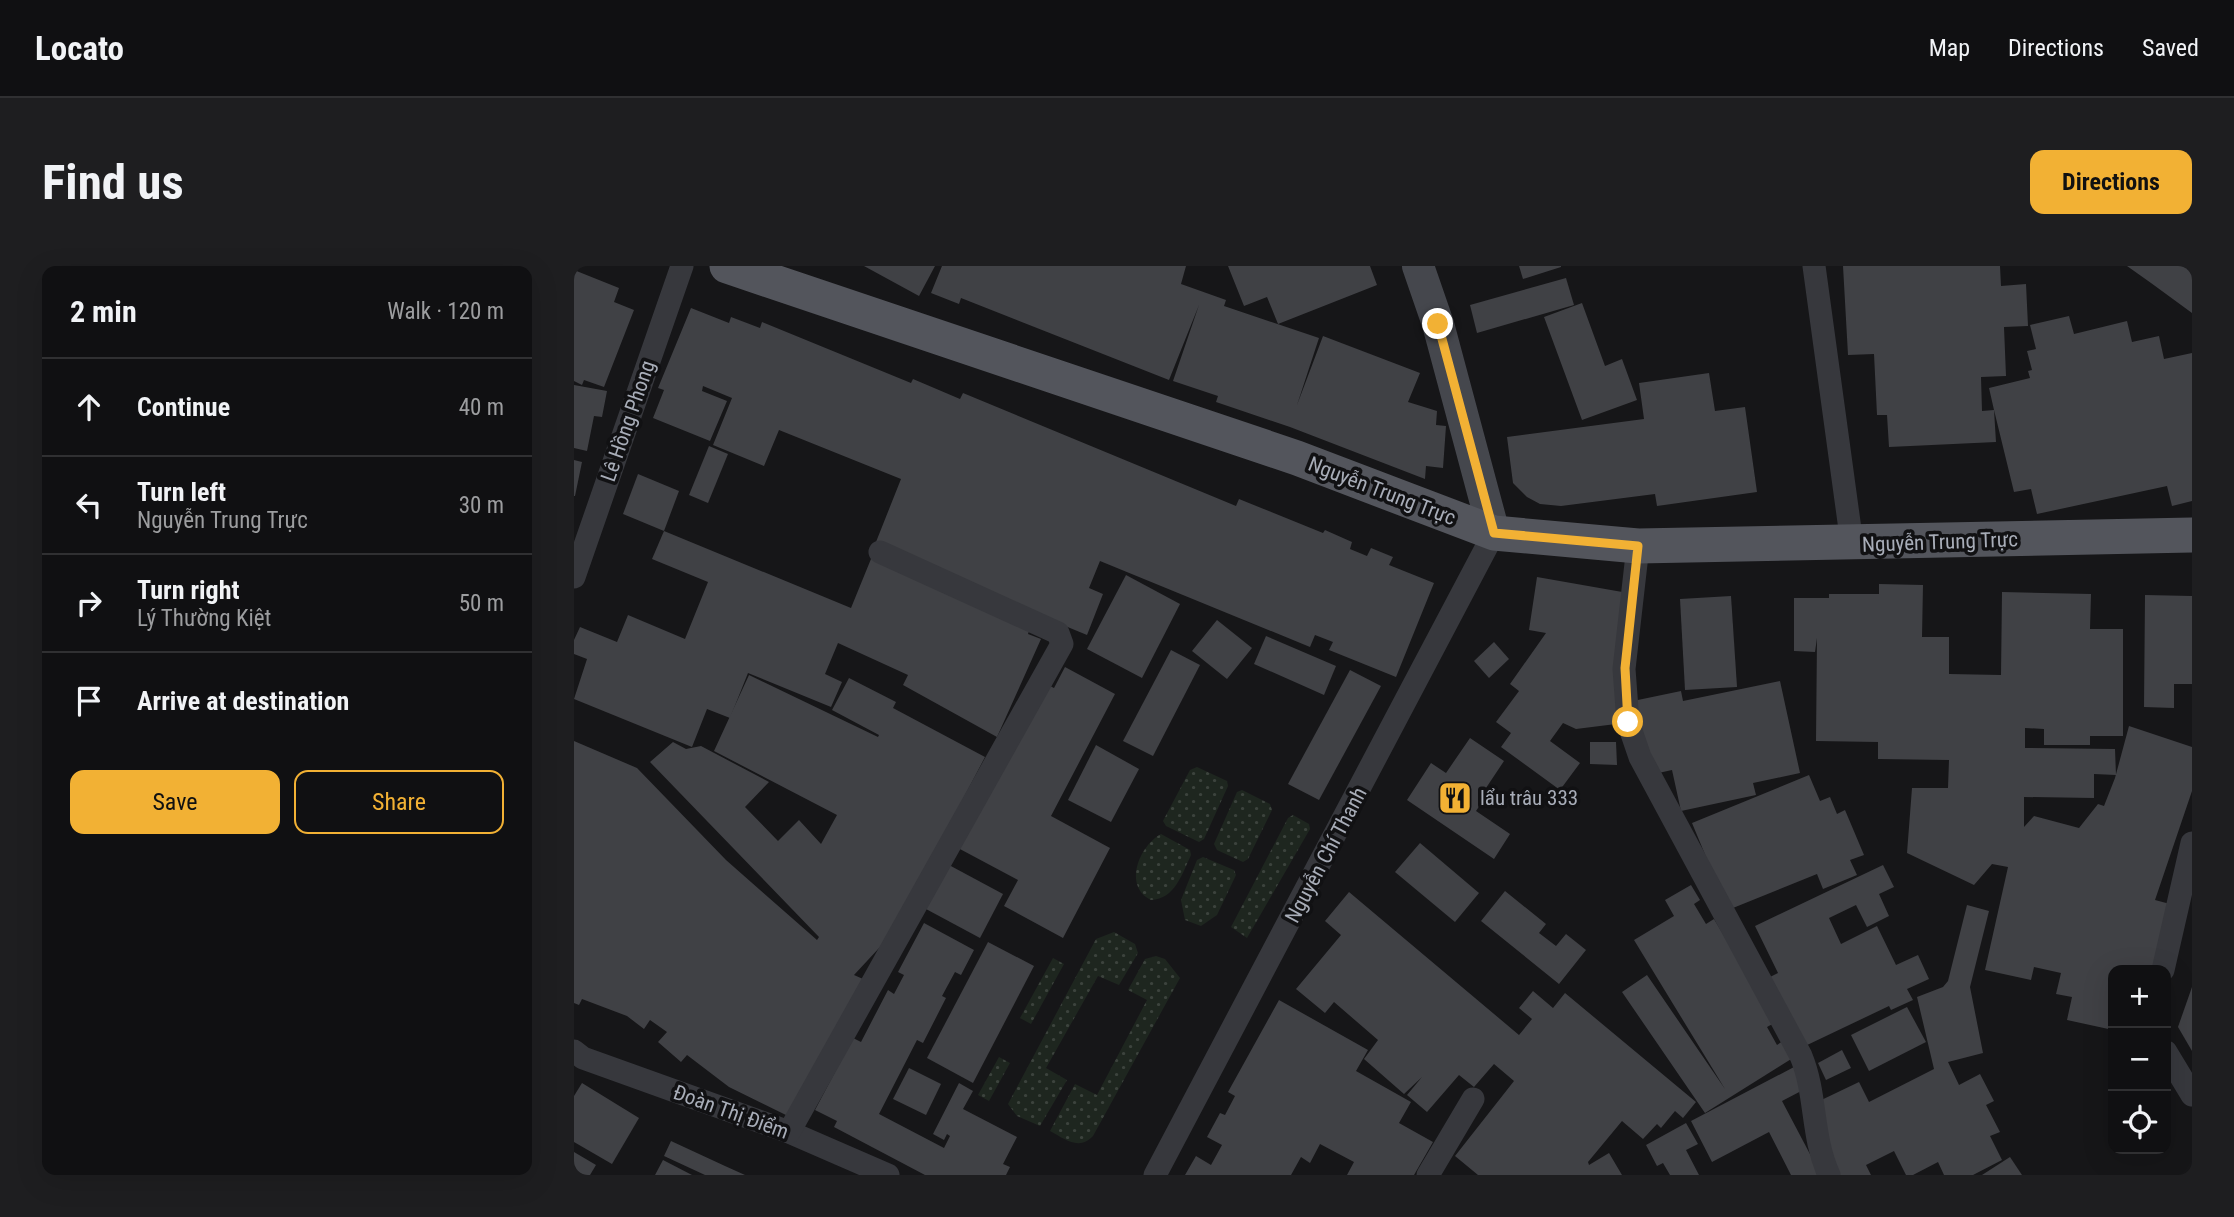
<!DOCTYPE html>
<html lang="en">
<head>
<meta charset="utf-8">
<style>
  :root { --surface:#101012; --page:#1e1e20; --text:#f1f3f6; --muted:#9c9d9f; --line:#303032; --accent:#f2b134 }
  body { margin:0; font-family:"Roboto Condensed",sans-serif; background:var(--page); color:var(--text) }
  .controls { position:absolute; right:21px; bottom:21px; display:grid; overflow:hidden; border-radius:14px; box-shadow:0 7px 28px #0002 }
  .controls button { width:63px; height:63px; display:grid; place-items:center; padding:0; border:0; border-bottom:2px solid var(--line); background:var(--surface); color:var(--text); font:35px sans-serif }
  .stop { position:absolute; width:21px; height:21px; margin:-16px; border:5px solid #f2b134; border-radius:50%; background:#fff }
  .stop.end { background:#f2b134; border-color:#fff; box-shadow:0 2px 7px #0008 }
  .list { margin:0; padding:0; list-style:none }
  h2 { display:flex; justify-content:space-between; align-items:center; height:91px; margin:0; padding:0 28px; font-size:30px }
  h2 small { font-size:23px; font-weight:400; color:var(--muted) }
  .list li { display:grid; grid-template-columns:46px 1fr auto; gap:21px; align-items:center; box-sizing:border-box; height:98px; padding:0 28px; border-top:2px solid var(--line) }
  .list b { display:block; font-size:26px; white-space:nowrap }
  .list p { margin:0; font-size:23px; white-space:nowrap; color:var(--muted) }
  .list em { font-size:23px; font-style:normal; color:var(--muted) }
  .actions { display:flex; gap:14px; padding:21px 28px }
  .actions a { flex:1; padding:16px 0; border:2px solid var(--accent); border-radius:14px; text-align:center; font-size:24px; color:var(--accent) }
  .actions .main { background:var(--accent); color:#111 }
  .icon { flex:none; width:38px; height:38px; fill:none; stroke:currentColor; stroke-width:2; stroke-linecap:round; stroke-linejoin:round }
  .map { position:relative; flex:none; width:1618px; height:909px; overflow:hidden; border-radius:14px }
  header { display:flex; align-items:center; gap:42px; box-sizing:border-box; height:98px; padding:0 35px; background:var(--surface); border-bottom:2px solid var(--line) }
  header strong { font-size:33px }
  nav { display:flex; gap:38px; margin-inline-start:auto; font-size:24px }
  .intro { display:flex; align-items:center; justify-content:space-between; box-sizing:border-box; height:168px; padding:0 42px }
  h1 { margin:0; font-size:49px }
  .button { padding:18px 32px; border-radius:14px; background:var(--accent); color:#111; font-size:24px; font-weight:700 }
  main { display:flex; gap:42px; padding:0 42px }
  aside { flex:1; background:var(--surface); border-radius:14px; box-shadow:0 7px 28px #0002 }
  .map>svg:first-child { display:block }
</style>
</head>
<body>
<header>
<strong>Locato</strong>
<nav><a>Map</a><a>Directions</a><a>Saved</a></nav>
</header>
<div class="intro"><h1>Find us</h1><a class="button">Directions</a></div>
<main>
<aside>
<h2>2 min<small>Walk · 120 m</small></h2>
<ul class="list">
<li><svg class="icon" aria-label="ahead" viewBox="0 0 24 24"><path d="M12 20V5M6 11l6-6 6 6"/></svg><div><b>Continue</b></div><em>40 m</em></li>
<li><svg class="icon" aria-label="left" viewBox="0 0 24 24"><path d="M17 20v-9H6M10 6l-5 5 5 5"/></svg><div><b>Turn left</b><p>Nguyễn Trung Trực</p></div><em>30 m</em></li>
<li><svg class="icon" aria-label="right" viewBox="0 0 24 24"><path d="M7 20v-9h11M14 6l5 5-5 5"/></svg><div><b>Turn right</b><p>Lý Thường Kiệt</p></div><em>50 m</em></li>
<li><svg class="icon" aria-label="arrive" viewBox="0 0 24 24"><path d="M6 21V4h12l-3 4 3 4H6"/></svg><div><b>Arrive at destination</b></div></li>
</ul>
<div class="actions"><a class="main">Save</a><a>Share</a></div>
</aside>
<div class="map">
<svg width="1618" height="909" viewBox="0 0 1618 909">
  <defs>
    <pattern id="grass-dots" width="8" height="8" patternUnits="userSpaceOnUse" patternTransform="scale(1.75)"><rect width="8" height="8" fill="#1e261f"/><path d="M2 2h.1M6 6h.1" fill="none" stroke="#3c433d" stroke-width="1.8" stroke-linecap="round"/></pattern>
  </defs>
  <rect width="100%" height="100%" fill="#161618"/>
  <g fill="url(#grass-dots)">
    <polygon points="623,501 653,515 654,520 630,573 625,576 592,560 589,555 616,504"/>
    <polygon points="668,524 696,538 698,544 674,593 669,596 643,584 640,578 663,526"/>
    <polygon points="719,549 735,558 736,563 673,672 657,661 714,552"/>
    <path d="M587 568 616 584 617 589C608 608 601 633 577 634 549 620 565 580 587 568Z"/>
    <polygon points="629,591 660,604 662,609 643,649 627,660 611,654 607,634 623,594"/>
    <polygon points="540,666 561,678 564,687 545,719 524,710 472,802 493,814 466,860 443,850 434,838 522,673"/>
    <path d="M582 690 591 693 606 712 519 870C505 885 491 873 476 865L501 818 523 829 573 734 554 724 571 693Z"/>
    <polygon points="479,692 490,698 457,758 446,752"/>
    <polygon points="425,791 436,797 415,835 404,829"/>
  </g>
  <g fill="#404145">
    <polygon points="290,0 361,0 345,30"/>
    <polygon points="368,0 612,0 607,18 652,34 650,40 745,72 723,139 749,70 846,107 834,136 863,145 862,159 872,160 869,202 852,200 851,213 716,161 642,136 644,130 599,115 625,39 595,114 387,32 385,38 357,27"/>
    <polygon points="654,0 796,0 803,19 704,58 693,31 670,40"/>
    <polygon points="945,0 987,0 987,1 949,13"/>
    <polygon points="1269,0 1426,0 1427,20 1452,18 1454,60 1430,61 1432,110 1407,111 1408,145 1420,144 1415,122 1456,112 1454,105 1458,104 1453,85 1462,83 1456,59 1495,50 1500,68 1553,55 1558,76 1585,70 1590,93 1618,87 1618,235 1598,240 1593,220 1463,248 1457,223 1440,226 1420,144 1422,176 1315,181 1313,149 1303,149 1300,88 1274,89"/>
    <polygon points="1553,0 1618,0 1618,47 1577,17"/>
    <polygon points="0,4 45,22 40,36 60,44 30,121 10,114 8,119 0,115"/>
    <polygon points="992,12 1000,39 903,67 896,39"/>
    <polygon points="1008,37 1031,100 1048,93 1063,134 1008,154 970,51"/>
    <polygon points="117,42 155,57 157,51 186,62 188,56 337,117 339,113 386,133 389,127 662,240 665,233 749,267 751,264 778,276 776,283 793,290 797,282 819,291 815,299 860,317 822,411 755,384 759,376 741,369 736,381 526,295 515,322 529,328 513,369 300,281 327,213 205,164 190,200 139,179 158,132 129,120 128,125 153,135 136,175 79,152 90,124 84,122"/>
    <polygon points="1135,107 1141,145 1171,141 1183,226 1083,240 1081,228 987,240 966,238 953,231 939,217 933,171 1070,153 1065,117"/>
    <polygon points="0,119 33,125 28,151 20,150 13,185 0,182"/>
    <polygon points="135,180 154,188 134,237 115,229"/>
    <polygon points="0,194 8,196 1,230 0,230"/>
    <polygon points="64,208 105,225 90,265 49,248"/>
    <polygon points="90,265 277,342 299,288 457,359 454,368 467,373 423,471 329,419 334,409 264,377 251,408 268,416 257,441 174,407 156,452 133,443 118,481 0,433 13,393 0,388 0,374 6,361 43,376 54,349 111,373 134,316 78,293"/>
    <polygon points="552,309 606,338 568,412 513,383"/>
    <polygon points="963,311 1054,327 1043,407 1042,458 1002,463 989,457 976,475 1006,497 986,524 927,481 937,467 922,456 945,425 936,418 972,367 955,364"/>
    <polygon points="1305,318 1349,319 1348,371 1375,371 1375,408 1427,409 1428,326 1517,328 1516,363 1549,363 1549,470 1516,470 1516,479 1470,479 1470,463 1451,462 1451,482 1541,483 1542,509 1520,508 1520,532 1450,531 1450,561 1460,550 1505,562 1524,538 1530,540 1541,512 1555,460 1618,481 1618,525 1581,634 1596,638 1581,704 1539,704 1539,764 1493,754 1498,731 1482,728 1487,707 1460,701 1457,714 1411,704 1434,601 1418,598 1400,619 1333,587 1338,522 1374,522 1375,494 1304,493 1304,476 1242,475 1243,372 1241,386 1220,385 1220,332 1255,332 1255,328 1305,328"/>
    <polygon points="1571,329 1618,330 1618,418 1600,418 1600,442 1570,441"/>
    <polygon points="1157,330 1163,421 1111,424 1106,333"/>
    <polygon points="643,354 678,382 653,413 618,385"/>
    <polygon points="692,370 762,400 750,429 680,398"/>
    <polygon points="920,376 935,393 915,412 900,395"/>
    <polygon points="597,384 626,399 579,490 549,475"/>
    <polygon points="491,401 541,428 477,550 536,582 489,672 430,640 444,614 384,582 470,417 480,422"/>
    <polygon points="776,404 807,420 745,534 714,518"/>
    <polygon points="175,409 304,471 305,469 258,444 275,412 322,436 319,442 411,491 319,667 280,709 289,713 216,851 155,821 113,789 107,796 84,776 93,766 76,754 70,763 53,750 8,733 5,739 0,737 0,475 63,502 152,594 243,674 245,671 76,496 99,476 112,483 127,480 195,516 171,541 204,575 225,554 247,578 263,549 140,485"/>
    <polygon points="1206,415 1226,507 1179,517 1182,529 1107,545 1098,504 1080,508 1059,435 1107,425 1109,435"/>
    <polygon points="896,472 930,495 906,531 910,533 902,545 936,568 920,593 833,534 857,497 872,507"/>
    <polygon points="1016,476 1042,476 1043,499 1016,498"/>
    <polygon points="522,479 565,503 537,556 494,534"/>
    <polygon points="1235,509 1246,535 1256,531 1263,548 1271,544 1290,589 1276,594 1283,609 1249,623 1243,608 1154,644 1118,557"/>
    <polygon points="846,577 905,627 881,656 821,606"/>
    <polygon points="375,599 429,628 406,672 352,643"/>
    <polygon points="1309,599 1320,621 1305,628 1315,650 1293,661 1282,639 1255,652 1267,678 1303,660 1322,699 1344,689 1355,713 1333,723 1339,734 1317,744 1315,740 1229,781 1196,711 1204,707 1181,660"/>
    <polygon points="1117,619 1126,634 1120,638 1132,658 1140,653 1202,756 1193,761 1203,779 1212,773 1222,790 1131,847 1048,726 1073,709 1151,823 1060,674 1100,650 1091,634"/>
    <polygon points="931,625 972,658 965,667 982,680 992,668 1012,684 985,718 907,655"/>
    <polygon points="775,626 945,769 958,753 945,742 959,725 979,742 991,727 1122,836 1109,852 1101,845 1087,862 1083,858 1069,873 1048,855 1014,896 1015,899 1035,887 1048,909 904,909 881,890 940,815 920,798 900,821 885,809 853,846 833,829 848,811 830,828 790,793 804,774 760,736 751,747 722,723 767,669 751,655"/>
    <polygon points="1393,639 1415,645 1396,721 1409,787 1374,796 1385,819 1406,808 1420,835 1412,839 1426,866 1416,870 1428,894 1399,909 1370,909 1364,896 1339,909 1332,909 1320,885 1292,899 1297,909 1266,909 1239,838 1285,816 1295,836 1360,803 1343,731 1369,721 1374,715"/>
    <polygon points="350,657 400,684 387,709 381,706 368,730 372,732 349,777 343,774 305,848 370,882 376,870 373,868 370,874 359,868 385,817 399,825 389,843 443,871 429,898 436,901 432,909 351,909 260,861 263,855 241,844 279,772 287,776 314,724 320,728 330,709 324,706"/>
    <polygon points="414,676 460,700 399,817 353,792"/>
    <polygon points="1618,721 1618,785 1604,761"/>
    <polygon points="705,734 794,784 782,805 837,836 825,857 859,876 840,909 773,909 780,896 746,878 736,897 727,891 717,909 611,909 622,890 637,899 648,879 633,871 646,847 651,849 661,830 654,826"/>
    <polygon points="1333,741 1352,776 1295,805 1277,769"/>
    <polygon points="1268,784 1277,802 1252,814 1244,797"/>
    <polygon points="1220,801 1231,823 1208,835 1247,909 1217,909 1195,866 1138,896 1117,855"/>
    <polygon points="335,802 367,818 352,849 319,833"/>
    <polygon points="8,817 65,852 38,898 0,876 0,830"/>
    <polygon points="1112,857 1124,878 1112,884 1125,909 1096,909 1089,897 1083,900 1072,879"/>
    <polygon points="97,875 151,900 171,909 131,909 90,890"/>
    <polygon points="0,886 22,899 16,909 0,909"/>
    <polygon points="1436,891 1448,909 1408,909"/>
    <polygon points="89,894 118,909 81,909"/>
  </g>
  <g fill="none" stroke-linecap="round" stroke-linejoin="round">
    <g stroke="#37383d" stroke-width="23">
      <polyline points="1240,0 1278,278"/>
      <path d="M1064 280 1050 403 1054 456 1066 491 1227 790C1243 829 1237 869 1255 909"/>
      <polyline points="0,311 108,0"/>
      <polyline points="1589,704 1618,577"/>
      <polyline points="0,785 9,792 215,866 314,909"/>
      <polyline points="1592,786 1618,829"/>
      <polyline points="215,866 488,378 484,367 306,286"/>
      <polyline points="581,909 920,267"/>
      <polyline points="854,909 899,833"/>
    </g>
    <polyline stroke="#45474d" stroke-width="32" points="844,0 864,58 920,267"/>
    <polyline stroke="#53555c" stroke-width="35" points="153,0 723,192 920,267 1064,280 1618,269"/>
  </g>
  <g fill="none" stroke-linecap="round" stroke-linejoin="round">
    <polyline stroke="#f2b134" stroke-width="9" points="864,58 920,267 1064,280 1051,402 1054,456"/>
  </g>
  <defs>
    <symbol id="restaurant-square" viewBox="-11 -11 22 22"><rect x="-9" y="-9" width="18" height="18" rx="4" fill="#f2b134" stroke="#111113"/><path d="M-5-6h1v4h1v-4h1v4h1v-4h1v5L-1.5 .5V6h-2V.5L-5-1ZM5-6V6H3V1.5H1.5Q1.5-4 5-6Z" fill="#111"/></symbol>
  </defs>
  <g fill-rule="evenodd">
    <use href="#restaurant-square" x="862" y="513" width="38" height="38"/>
  </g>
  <g text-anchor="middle" stroke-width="7" stroke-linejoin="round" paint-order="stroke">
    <g font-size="21" fill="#a8adb8" stroke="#111113">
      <text transform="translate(54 155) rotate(-71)" y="7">Lê Hồng Phong</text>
      <text transform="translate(808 225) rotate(21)" y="7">Nguyễn Trung Trực</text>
      <text transform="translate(1366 276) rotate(-2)" y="7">Nguyễn Trung Trực</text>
      <text transform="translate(752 589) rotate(-62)" y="7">Nguyễn Chí Thanh</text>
      <text transform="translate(157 846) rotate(20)" y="7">Đoàn Thị Điểm</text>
    </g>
    <g font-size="21" fill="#a8adb8" stroke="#111113" text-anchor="start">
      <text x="906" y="539">lẩu trâu 333</text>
    </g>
  </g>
</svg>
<div class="controls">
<button>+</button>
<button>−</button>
<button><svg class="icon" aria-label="locate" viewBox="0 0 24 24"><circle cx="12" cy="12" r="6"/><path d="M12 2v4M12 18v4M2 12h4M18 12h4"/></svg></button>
</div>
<div class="stop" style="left:1054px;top:456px"></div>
<div class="stop end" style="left:864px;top:58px"></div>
</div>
</main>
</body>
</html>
